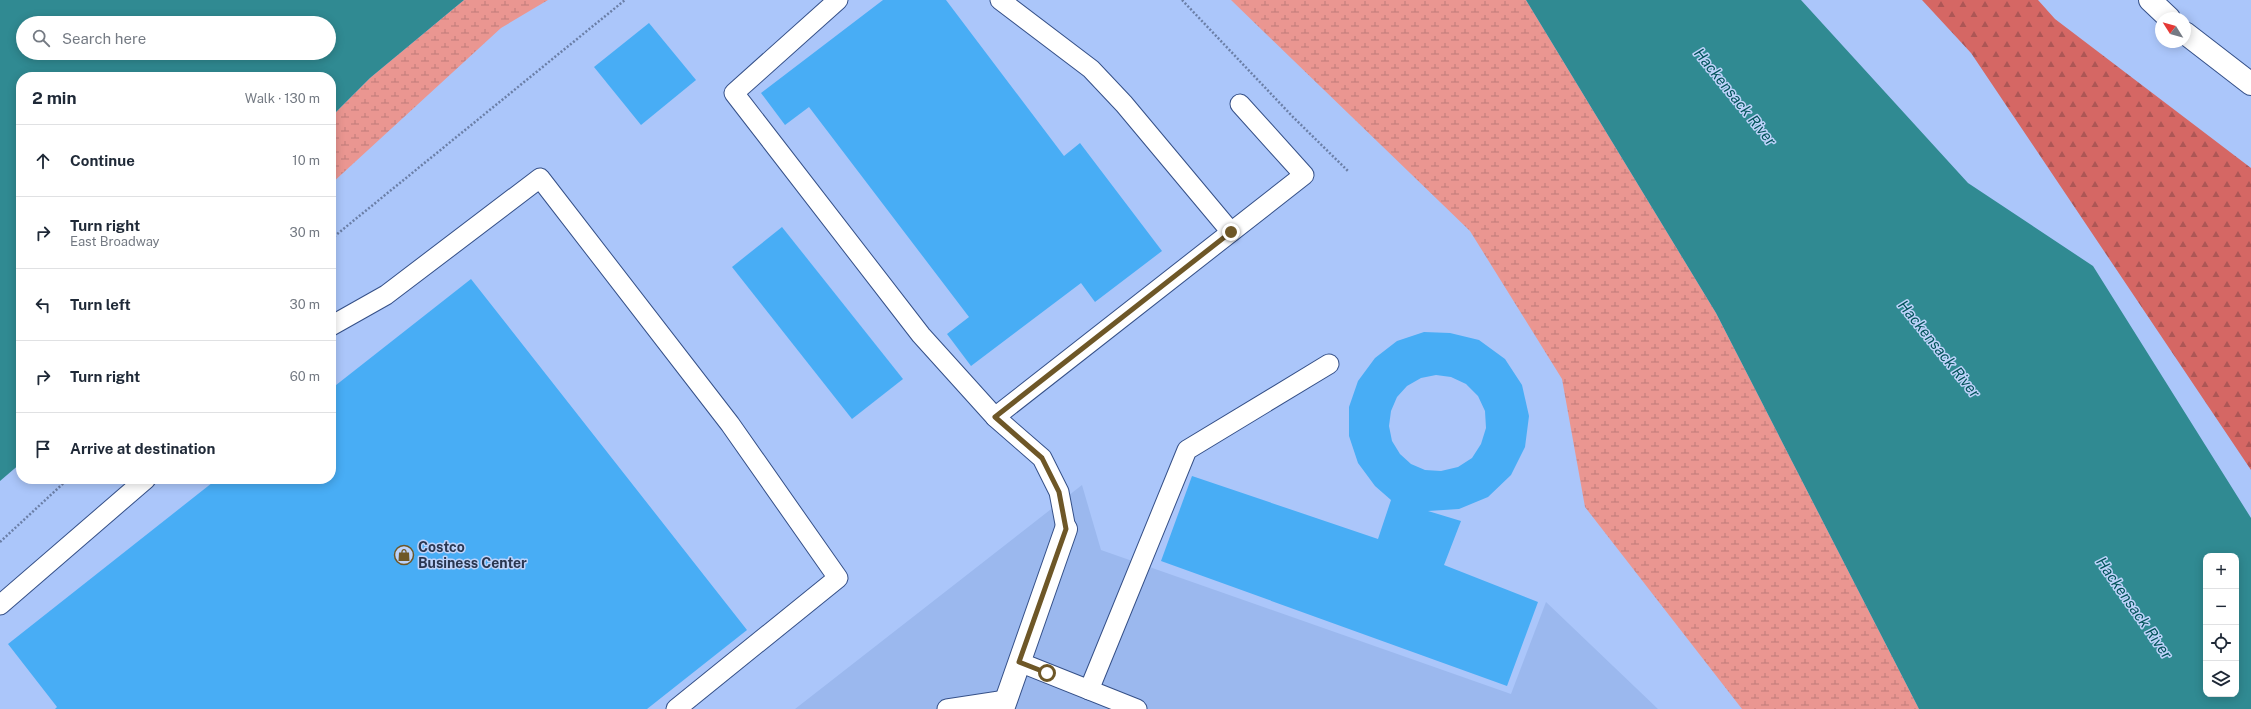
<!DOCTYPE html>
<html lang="en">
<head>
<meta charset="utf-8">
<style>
  :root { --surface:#fff; --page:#f2f2f3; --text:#1f2937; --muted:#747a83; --line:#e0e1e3 }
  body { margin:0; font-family:"Public Sans",sans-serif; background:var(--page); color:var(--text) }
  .controls { position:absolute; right:12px; bottom:12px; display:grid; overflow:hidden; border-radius:8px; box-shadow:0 2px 10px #0003 }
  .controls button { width:36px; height:36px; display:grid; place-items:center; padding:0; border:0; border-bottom:1px solid var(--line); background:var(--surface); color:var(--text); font:20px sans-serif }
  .compass { position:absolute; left:2155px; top:12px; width:36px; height:36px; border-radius:50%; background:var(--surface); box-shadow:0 2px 10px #0003; rotate:307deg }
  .stop { position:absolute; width:12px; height:12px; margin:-9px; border:3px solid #6e5727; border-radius:50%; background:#fff }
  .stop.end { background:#6e5727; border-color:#fff; box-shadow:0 1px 4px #0008 }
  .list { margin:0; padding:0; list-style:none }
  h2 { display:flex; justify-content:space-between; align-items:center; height:52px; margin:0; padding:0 16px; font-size:17px }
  h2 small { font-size:13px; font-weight:400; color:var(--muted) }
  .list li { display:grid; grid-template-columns:26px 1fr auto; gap:12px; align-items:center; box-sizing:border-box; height:72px; padding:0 16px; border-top:1px solid var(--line) }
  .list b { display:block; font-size:15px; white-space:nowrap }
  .list p { margin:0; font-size:13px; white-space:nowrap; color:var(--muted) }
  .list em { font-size:13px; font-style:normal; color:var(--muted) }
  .icon { flex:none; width:22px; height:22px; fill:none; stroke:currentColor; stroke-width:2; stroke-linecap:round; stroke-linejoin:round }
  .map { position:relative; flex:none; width:2251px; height:709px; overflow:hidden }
  .search { position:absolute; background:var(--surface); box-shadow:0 2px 10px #0003; left:16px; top:16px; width:320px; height:44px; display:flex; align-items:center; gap:10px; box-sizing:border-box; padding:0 14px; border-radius:22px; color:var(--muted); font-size:15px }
  .panel { position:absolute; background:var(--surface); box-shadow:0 2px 10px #0003; left:16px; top:72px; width:320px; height:412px; border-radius:16px }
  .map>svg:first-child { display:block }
</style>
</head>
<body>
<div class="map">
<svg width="2251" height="709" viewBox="0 0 2251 709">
  <defs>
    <pattern id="forest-firs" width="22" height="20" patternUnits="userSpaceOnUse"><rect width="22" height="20" fill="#d56764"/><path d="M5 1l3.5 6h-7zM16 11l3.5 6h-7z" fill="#ad5655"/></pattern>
    <pattern id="wetland-marsh" width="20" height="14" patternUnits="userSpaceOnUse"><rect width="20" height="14" fill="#ea9691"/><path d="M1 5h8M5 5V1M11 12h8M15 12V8" fill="none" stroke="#be7b79"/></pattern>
  </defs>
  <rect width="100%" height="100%" fill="#abc6fa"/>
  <polygon fill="#9bb8ee" points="1082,485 1101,550 1511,694 1546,602 1658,709 795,709"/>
  <polygon fill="url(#forest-firs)" points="1922,0 2038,0 2055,19 2251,168 2251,470 1971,53"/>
  <g fill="url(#wetland-marsh)">
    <polygon points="464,0 548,0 501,28 331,184 331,117 370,78"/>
    <polygon points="1231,0 1526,0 1716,313 1919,709 1742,709 1585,507 1562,379 1470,231"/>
  </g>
  <g fill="#308a92" fill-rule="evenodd">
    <path d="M0 0H464L370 78 331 117V77H21V463L0 481ZM23 23H329V53H23Z"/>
    <path d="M1526 0H1801L1968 183 2093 266 2251 518V709H1919L1716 313ZM2206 556H2236V694H2206Z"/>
  </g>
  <g fill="#48adf5" fill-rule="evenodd">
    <polygon points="883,0 946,0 1064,156 1080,143 1162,251 1095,302 1081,283 971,366 947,334 969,317 809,107 785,125 761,93"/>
    <polygon points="649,23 696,80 641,125 594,67"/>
    <polygon points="782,227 903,379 852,419 732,267"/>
    <polygon points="471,279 747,630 647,709 55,709 57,707 8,644 217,479 331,479 331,389"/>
    <path d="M1424 332 1450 333 1479 340 1505 359 1522 385 1529 416 1525 447 1511 475 1488 497 1459 509 1428 511 1461 521 1444 565 1538 602 1507 686 1161 561 1192 476 1378 539 1391 500 1375 486 1358 463 1349 436V407L1358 381 1375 358 1397 341ZM1436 375 1451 377 1466 384 1478 396 1485 411 1486 428 1481 444 1472 458 1458 467 1441 471 1425 470 1411 464 1400 454 1392 441 1389 426 1391 411 1397 397 1407 386 1421 378Z"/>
  </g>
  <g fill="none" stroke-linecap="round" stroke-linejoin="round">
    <defs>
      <g id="lane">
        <polyline points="838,0 734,93 921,335 995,417 1042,458 1059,492 1066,529"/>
        <polyline points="1000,0 1091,69 1124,104 1231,232"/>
        <polyline points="331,326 386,295 540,178 730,424 838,578 676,709"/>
        <polyline points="995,417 1304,175 1240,104"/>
        <polyline points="0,605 146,479"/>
        <polyline points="1019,662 1137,709"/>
        <polyline points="1089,690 1187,450 1329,364"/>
        <polyline points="947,709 1006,700"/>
      </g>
      <polyline id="street" points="1003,709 1066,529"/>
      <g id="secondary">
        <polyline points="2150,0 2169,18"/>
        <polyline points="2185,33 2251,84"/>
      </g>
    </defs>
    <use href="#lane" stroke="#355088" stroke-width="21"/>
    <use href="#street" stroke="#355088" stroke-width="24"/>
    <use href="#secondary" stroke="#355088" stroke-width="24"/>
    <g stroke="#6b7fa7" stroke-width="2.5" stroke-dasharray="2 2" stroke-linecap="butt">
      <polyline points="1182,0 1293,117 1349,172"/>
      <polyline points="331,239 625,0"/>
      <polyline points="0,542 68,479"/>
    </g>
    <use href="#lane" stroke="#fff" stroke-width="19"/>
    <use href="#street" stroke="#fff" stroke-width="22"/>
    <use href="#secondary" stroke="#fff" stroke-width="22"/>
  </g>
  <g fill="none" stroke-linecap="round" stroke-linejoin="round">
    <polyline stroke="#6e5727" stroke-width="5" points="1047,673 1019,662 1066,529 1059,492 1042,458 995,417 1231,232"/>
  </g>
  <defs>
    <symbol id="shop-ring" viewBox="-11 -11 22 22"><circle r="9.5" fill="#bed3fa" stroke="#6e5727" stroke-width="1.5"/><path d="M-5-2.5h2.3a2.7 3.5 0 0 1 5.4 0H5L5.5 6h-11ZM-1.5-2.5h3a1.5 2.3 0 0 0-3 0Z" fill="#6e5727"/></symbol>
  </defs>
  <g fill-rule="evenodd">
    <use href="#shop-ring" x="393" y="544" width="22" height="22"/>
  </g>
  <g text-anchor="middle" stroke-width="3" stroke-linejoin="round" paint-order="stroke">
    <g font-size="14" font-weight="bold" fill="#293650" stroke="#bed3fa" text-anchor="start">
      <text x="418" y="552">Costco<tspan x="418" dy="16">Business Center</tspan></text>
    </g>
    <g font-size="15" font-style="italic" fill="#005258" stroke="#bed3fa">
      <text transform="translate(1735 97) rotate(51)" y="5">Hackensack River</text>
      <text transform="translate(1939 349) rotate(51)" y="5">Hackensack River</text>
      <text transform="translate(2134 608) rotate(55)" y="5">Hackensack River</text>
    </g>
  </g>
</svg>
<div class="controls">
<button>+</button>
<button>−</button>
<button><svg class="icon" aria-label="locate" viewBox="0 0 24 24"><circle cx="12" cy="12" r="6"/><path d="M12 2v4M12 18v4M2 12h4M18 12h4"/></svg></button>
<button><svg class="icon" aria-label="layers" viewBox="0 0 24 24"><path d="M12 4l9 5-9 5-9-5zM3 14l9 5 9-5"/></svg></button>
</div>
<svg class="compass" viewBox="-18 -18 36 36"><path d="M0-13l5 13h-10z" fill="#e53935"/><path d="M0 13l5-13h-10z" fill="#747a83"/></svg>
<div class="stop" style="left:1047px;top:673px"></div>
<div class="stop end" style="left:1231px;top:232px"></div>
<div class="search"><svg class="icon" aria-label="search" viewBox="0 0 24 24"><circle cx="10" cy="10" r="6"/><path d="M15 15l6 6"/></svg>Search here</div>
<section class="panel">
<h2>2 min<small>Walk · 130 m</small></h2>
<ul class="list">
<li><svg class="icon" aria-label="ahead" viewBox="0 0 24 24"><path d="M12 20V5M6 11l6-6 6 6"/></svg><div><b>Continue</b></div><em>10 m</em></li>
<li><svg class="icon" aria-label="right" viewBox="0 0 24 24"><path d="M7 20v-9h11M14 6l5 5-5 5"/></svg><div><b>Turn right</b><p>East Broadway</p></div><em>30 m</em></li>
<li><svg class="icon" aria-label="left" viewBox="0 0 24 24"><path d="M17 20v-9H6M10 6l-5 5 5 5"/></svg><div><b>Turn left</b></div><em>30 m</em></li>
<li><svg class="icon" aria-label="right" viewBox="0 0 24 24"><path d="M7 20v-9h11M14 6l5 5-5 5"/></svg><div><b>Turn right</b></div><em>60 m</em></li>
<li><svg class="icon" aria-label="arrive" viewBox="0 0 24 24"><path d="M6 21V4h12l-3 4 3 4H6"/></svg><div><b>Arrive at destination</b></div></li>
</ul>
</section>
</div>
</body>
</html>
